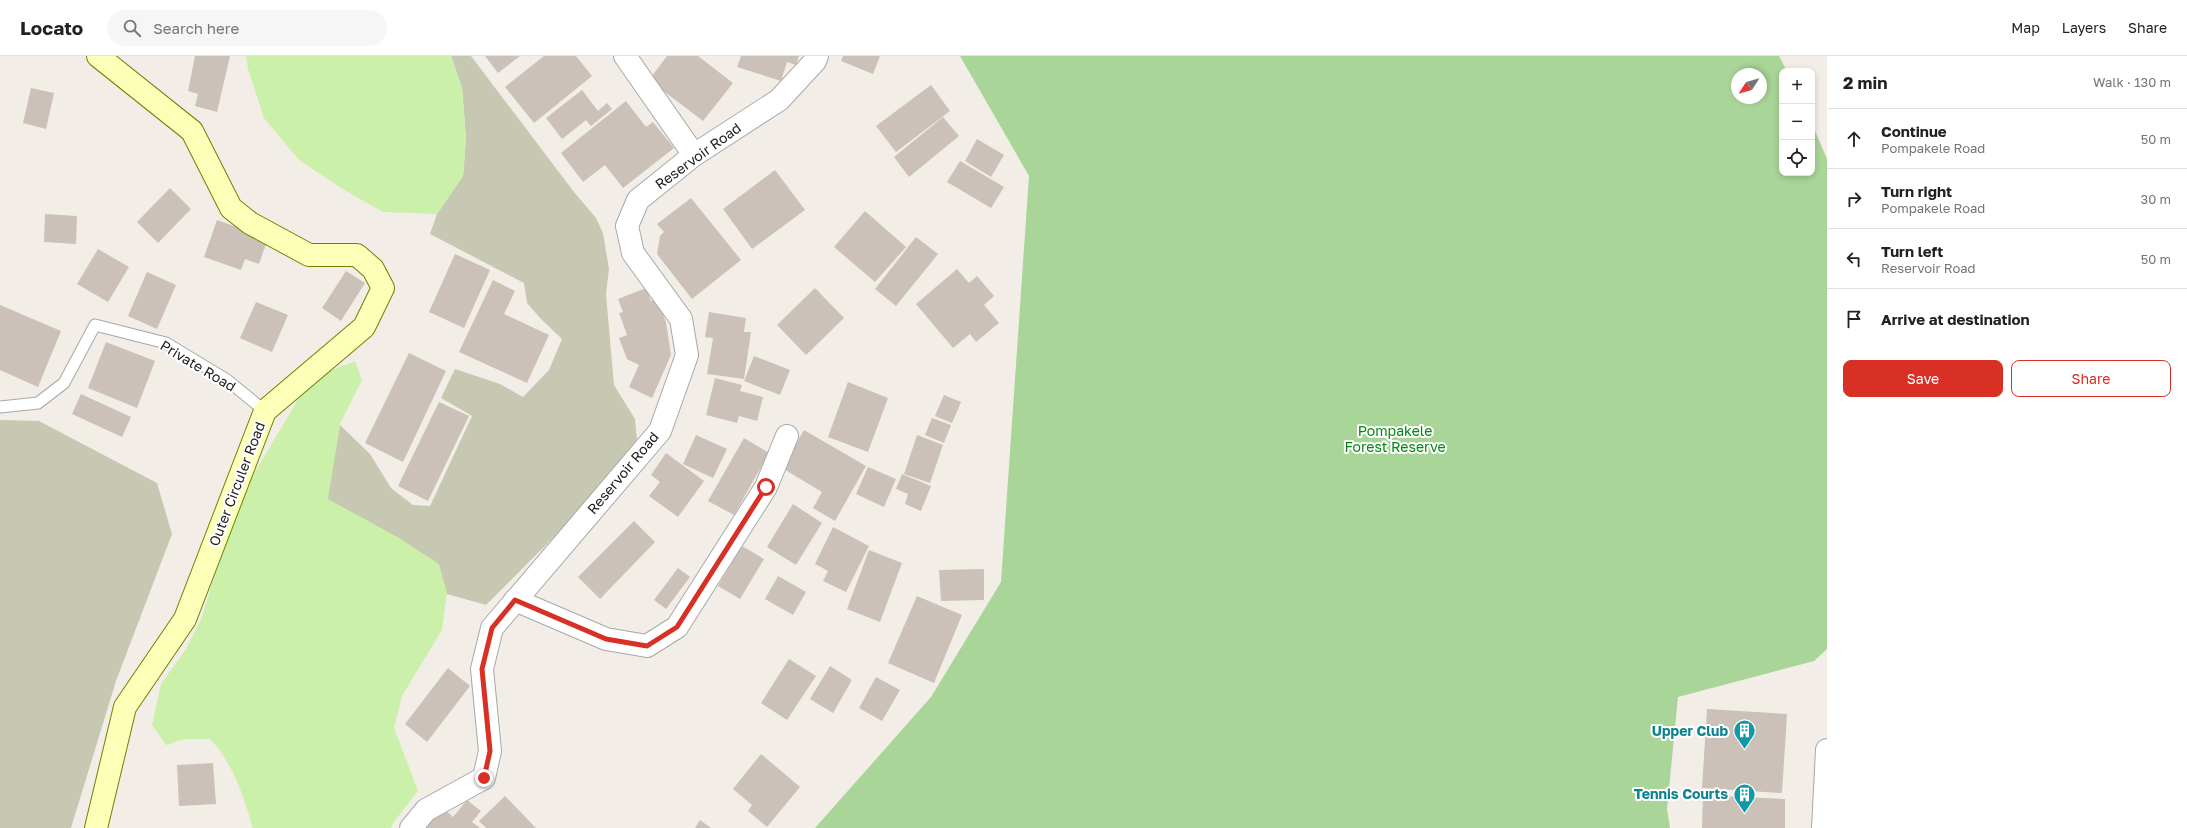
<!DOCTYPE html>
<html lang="en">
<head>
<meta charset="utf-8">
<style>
  :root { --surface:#fff; --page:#f6f6f6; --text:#202124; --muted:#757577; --line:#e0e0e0; --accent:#d93025 }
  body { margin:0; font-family:"Golos Text",sans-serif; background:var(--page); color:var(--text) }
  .controls { position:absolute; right:12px; top:12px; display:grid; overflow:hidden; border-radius:8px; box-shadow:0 2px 6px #0003 }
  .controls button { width:36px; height:36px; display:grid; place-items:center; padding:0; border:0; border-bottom:1px solid var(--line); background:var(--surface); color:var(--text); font:20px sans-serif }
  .compass { position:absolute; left:1731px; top:12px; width:36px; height:36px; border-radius:50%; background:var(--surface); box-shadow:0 2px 6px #0003; rotate:234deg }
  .stop { position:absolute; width:12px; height:12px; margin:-9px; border:3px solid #d93025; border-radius:50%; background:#fff }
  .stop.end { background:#d93025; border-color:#fff; box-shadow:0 1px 4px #0008 }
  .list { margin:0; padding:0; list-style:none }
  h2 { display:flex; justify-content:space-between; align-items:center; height:52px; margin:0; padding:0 16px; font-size:17px }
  h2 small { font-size:13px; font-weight:400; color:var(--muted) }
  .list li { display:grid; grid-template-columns:26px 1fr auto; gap:12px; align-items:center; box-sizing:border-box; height:60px; padding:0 16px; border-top:1px solid var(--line) }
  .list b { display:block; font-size:15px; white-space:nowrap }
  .list p { margin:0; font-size:13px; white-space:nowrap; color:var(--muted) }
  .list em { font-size:13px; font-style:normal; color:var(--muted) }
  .actions { display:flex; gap:8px; padding:12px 16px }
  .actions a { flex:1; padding:9px 0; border:1px solid var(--accent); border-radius:8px; text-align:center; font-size:14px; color:var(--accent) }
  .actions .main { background:var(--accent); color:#fff }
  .icon { flex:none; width:22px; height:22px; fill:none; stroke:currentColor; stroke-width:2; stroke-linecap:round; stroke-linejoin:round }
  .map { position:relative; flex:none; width:1827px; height:772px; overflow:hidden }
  header { display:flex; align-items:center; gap:24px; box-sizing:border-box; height:56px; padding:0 20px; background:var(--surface); border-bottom:1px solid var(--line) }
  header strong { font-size:19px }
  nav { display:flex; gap:22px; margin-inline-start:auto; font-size:14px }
  .search { width:280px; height:36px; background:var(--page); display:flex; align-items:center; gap:10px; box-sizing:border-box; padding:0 14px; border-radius:22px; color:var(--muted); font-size:15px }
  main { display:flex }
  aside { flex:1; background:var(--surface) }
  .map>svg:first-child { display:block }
</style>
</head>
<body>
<header>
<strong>Locato</strong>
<div class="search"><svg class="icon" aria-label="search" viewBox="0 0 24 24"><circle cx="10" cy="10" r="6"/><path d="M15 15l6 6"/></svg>Search here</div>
<nav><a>Map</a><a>Layers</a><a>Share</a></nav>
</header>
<main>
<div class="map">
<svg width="1827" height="772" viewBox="0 0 1827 772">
  <rect width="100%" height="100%" fill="#f2eee7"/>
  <g fill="#c7c8b1">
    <polygon points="451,0 471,0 574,136 596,162 603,177 609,213 606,238 614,329 635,363 637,384 574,461 486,549 447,538 327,443 340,369 370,398 391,432 413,449 430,450 472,360 441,342 455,313 500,328 523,341 549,314 562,283 540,262 527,247 524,227 430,178 437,158 463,120 466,83 462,32"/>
    <polygon points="0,364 39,365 157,427 172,478 116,625 71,772 0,772"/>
  </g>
  <g fill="#cbf0a9">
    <polygon points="246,0 451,0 462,32 466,83 463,120 437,158 383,156 341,132 299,104 264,62 248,13"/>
    <path d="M355 305 362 324 340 368 328 443 399 482 439 508 447 537 442 574 402 640 394 672 418 735 393 767 391 772H253C243 740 234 708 210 683H184L166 689 152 669 161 628 186 593 202 561 217 511 246 431 299 342 320 319Z"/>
  </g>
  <path fill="#a9d598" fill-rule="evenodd" d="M960 0H1779L1787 15H1782V117H1812V68L1827 103V593L1814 605 1678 641 1667 753 1670 772H815L931 641 1001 526 1029 120ZM1737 18H1761V42H1737Z"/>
  <g fill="#cbc1b9">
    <polygon points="195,0 230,0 217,56 195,50 198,38 188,35"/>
    <polygon points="485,0 520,0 498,17"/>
    <polygon points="544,0 576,0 592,20 534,67 505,31"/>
    <polygon points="667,0 698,0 733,27 703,65 649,24"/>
    <polygon points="741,0 799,0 796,9 787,6 781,25 737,11"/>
    <polygon points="843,0 880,0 873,18 841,5"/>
    <polygon points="931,29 950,55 896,96 876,70"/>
    <polygon points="31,32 54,37 46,73 23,67"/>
    <polygon points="582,34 598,55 607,47 612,53 591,70 586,64 562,83 546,62"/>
    <polygon points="626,45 646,71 653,66 674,92 623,132 605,109 583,126 561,97"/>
    <polygon points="943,61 959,80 909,121 894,101"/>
    <polygon points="977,83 1004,99 991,121 965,105"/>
    <polygon points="960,105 1004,131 991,152 947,126"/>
    <polygon points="775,114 805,154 752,193 723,153"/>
    <polygon points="170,132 191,153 158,187 137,166"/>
    <polygon points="691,142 741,204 692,243 657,198 660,180 664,176 657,168"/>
    <polygon points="865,155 906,191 875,226 834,191"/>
    <polygon points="45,158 77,160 76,188 44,186"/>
    <polygon points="217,164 268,182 259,208 245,203 241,214 204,201"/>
    <polygon points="916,181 938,198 896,250 875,233"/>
    <polygon points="98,193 129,211 108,246 77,228"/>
    <polygon points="455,198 490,214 464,272 429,256"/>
    <polygon points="957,213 969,227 977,220 994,240 984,249 999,267 976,286 970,278 953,292 916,248"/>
    <polygon points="346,215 365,227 341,265 322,252"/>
    <polygon points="147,216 176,229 157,273 128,260"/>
    <polygon points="493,224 515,235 504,258 549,279 527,327 459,296"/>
    <polygon points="646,232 651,245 657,243 666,266 671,299 652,342 629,331 639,309 627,303 619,282 627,279 619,257 623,256 618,243"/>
    <polygon points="815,232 844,262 806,299 777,269"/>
    <polygon points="256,246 288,259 272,296 240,282"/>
    <polygon points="0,249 61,275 38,331 0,314"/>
    <polygon points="709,256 746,262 744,276 751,276 744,323 707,318 713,282 705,281"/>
    <polygon points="106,286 155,305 137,352 88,332"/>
    <polygon points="409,297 446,315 403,406 365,387"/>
    <polygon points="754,300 790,314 780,339 744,325"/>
    <polygon points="715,322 742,329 740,335 763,341 757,365 739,360 737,367 706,359"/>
    <polygon points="848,326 888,342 868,396 828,381"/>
    <polygon points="81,338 131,361 122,381 72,358"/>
    <polygon points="944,339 961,346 952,367 935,360"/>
    <polygon points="439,346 469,360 428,445 398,430"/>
    <polygon points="932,362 951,369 944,387 925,379"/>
    <polygon points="804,374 866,410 835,465 813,452 822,436 782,412"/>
    <polygon points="696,379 727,393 713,422 683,408"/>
    <polygon points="917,379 943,389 930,427 904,418"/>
    <polygon points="744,382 769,397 734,459 708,445"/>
    <polygon points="666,397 704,425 678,461 649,440 660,426 651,419"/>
    <polygon points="868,411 896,423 884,451 856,438"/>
    <polygon points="902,418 931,430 921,455 905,448 908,438 896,433"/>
    <polygon points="793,448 822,467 796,509 767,491"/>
    <polygon points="634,465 655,486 600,543 578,521"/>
    <polygon points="833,471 869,490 846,536 823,525 828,515 815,508"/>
    <polygon points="742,490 764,503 740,543 718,530"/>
    <polygon points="869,494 902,507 880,566 847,553"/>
    <polygon points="678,512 690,521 666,553 654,544"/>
    <polygon points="984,513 984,544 941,545 939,514"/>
    <polygon points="778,520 806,536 793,559 765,543"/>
    <polygon points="917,540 962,559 934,627 888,607"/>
    <polygon points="789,603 816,620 787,664 761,647"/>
    <polygon points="830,610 852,624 833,657 810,643"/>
    <polygon points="448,612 470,630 427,686 405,668"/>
    <polygon points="876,621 900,634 882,665 859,652"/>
    <polygon points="1707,653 1787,658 1782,737 1702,732"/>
    <polygon points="761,698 800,731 767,771 748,755 752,749 733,733"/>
    <polygon points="213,707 216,748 179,750 177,709"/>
    <polygon points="1703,739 1785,743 1785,772 1702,772"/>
    <polygon points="505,740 536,772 486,772 479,765"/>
    <polygon points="467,744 481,755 472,766 480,772 428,772 425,770 441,750 453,761"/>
    <polygon points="700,764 711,772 695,772"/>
  </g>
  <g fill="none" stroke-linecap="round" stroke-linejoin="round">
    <defs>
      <polyline id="lane" points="0,351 38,347 64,327 95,269 166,287 227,324 265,355"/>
      <g id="street">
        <polyline points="625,0 694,99"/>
        <polyline points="515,544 606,583 647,590 677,571 766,431 787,380"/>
        <polyline points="411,772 426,754 484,722 490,695 482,613 492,572 660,375 687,299 681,263 633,197 627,170 638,144 694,99 779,44 815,5 817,0"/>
        <polyline points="1823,772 1827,694"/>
      </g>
      <polyline id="secondary" points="96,772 125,651 185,563 265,355 364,271 383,232 373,213 357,199 309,199 250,167 231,152 192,75 98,0"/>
    </defs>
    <use href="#lane" stroke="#a8a8a8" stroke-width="13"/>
    <use href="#street" stroke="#a8a8a8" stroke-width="24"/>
    <use href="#secondary" stroke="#718000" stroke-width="24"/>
    <use href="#lane" stroke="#fff" stroke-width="11"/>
    <use href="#street" stroke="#fff" stroke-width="22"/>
    <use href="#secondary" stroke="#fbffb8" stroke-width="22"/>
  </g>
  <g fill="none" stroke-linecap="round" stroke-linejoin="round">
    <polyline stroke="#d93025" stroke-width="5" points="484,722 490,695 482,613 492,572 515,544 606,583 647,590 677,571 766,431"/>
  </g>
  <defs>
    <symbol id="building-pin" viewBox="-11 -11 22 30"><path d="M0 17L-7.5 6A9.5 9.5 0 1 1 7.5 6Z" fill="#0f9aa8" stroke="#fff"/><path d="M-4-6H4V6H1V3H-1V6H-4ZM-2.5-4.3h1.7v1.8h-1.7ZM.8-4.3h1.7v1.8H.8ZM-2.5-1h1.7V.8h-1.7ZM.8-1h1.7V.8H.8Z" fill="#fff"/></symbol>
  </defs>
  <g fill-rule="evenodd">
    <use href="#building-pin" x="1732" y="662" width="25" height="34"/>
    <use href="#building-pin" x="1732" y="726" width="25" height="34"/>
  </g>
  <g text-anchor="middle" stroke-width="4" stroke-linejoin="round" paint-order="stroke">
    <g font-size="14" fill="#212121" stroke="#fff">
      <text transform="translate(698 100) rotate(-36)" y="5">Reservoir Road</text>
      <text transform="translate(198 310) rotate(31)" y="5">Private Road</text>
      <text transform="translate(623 417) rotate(-50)" y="5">Reservoir Road</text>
      <text transform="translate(237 428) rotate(-69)" y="5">Outer Circuler Road</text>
    </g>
    <g font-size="14" fill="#03860f" stroke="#fff">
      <text x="1395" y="380">Pompakele<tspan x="1395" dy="16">Forest Reserve</tspan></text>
    </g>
    <g font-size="14" font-weight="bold" fill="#0d838f" stroke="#fff" text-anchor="end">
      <text x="1728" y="680">Upper Club</text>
      <text x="1728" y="743">Tennis Courts</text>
    </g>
  </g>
</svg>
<div class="controls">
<button>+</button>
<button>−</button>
<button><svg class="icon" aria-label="locate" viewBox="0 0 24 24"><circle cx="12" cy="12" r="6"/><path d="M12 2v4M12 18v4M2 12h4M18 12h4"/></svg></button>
</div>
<svg class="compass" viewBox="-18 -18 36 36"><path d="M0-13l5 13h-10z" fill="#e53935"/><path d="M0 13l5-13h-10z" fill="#757577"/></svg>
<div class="stop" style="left:766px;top:431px"></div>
<div class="stop end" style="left:484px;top:722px"></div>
</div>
<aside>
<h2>2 min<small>Walk · 130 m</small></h2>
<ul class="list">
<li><svg class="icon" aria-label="ahead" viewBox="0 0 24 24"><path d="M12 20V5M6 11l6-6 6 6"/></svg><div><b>Continue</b><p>Pompakele Road</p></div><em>50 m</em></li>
<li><svg class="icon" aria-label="right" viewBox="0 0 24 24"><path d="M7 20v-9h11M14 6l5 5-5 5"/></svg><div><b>Turn right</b><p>Pompakele Road</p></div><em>30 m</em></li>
<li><svg class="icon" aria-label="left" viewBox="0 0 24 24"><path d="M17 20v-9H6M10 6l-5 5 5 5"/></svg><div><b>Turn left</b><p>Reservoir Road</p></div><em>50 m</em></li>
<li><svg class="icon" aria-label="arrive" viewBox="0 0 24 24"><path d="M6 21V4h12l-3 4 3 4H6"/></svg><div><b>Arrive at destination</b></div></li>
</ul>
<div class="actions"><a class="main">Save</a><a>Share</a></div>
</aside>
</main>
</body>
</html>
